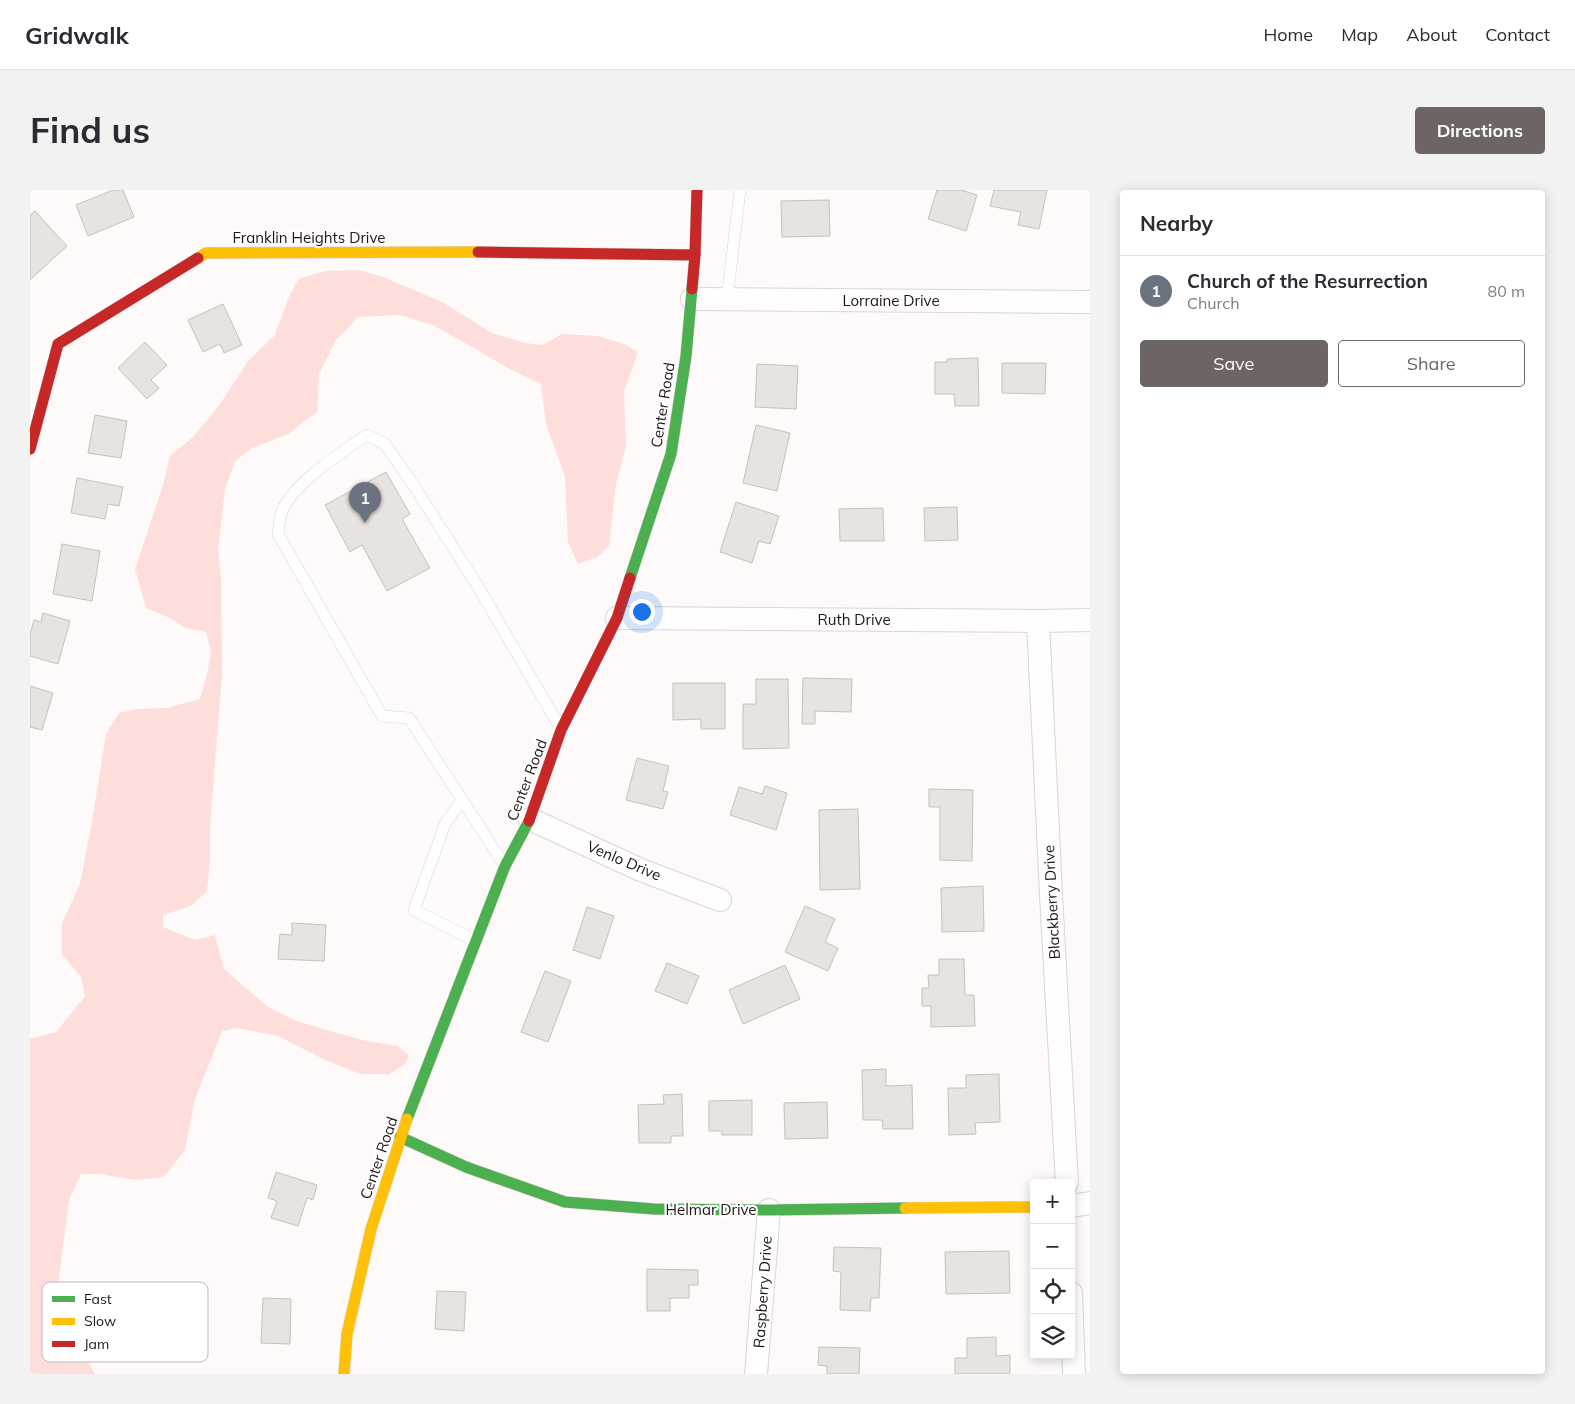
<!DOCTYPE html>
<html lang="en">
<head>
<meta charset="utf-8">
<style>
  :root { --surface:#fff; --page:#f2f2f3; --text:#2b2b33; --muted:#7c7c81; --line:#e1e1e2; --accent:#6d6564 }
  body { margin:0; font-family:Mulish,sans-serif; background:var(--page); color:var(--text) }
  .controls { position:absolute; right:15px; bottom:15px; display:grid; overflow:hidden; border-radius:5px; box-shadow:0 2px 12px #0003 }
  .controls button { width:45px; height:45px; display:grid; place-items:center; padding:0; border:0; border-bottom:1px solid var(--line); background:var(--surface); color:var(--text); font:25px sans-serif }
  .you { position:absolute; left:611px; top:421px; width:18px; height:18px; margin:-12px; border:4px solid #fff; border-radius:50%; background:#1a73e8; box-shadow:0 0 0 8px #1a73e833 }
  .badge { display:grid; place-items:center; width:32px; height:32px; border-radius:50%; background:var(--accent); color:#fff; font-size:16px; font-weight:700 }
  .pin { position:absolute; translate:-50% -41px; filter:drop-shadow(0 1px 2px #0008) }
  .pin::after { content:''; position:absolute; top:26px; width:18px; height:15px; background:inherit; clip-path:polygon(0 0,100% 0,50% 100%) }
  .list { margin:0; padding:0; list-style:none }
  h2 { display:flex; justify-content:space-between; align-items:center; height:65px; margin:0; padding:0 20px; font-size:21px }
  h2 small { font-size:16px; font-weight:400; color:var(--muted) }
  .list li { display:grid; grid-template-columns:32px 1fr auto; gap:15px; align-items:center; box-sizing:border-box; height:70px; padding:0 20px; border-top:1px solid var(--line) }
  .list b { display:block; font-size:19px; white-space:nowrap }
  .list p { margin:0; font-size:16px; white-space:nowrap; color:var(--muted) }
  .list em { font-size:16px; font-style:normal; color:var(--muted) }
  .actions { display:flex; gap:10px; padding:15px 20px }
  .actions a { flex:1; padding:11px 0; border:1px solid var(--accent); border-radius:5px; text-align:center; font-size:18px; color:var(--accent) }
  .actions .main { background:var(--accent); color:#fff }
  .icon { flex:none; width:28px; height:28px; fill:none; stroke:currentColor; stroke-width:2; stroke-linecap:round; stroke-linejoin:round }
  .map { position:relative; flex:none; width:1060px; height:1184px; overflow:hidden; border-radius:5px }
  header { display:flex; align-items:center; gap:30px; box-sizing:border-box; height:70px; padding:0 25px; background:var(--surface); border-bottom:1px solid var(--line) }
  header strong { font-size:24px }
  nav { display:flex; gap:28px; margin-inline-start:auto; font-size:18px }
  .intro { display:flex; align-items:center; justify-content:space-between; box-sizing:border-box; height:120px; padding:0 30px }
  h1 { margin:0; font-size:35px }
  .button { padding:12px 22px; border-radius:5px; background:var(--accent); color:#fff; font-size:18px; font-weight:700 }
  main { display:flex; gap:30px; padding:0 30px }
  aside { flex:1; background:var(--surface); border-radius:5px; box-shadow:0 2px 12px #0003 }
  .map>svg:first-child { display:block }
</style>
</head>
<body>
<header>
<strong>Gridwalk</strong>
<nav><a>Home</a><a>Map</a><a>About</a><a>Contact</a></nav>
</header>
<div class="intro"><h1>Find us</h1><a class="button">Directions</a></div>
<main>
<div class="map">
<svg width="1060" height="1184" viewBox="0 0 1060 1184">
  <rect width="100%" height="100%" fill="#fdfaf9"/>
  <polygon fill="#fddeda" points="329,80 353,87 412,112 462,143 495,153 513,155 532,144 568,146 594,154 608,162 594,202 596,256 586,294 579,356 567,367 548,374 538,352 535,286 516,234 511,194 476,177 437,154 403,135 369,125 328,127 306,150 289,184 287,222 258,244 222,258 205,271 195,299 188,359 191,387 192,485 180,636 180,670 177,701 161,716 133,725 133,737 165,750 185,745 194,779 238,817 269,832 332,850 367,856 379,865 375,874 359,884 331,884 295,870 248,846 207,838 192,841 165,909 155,960 134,987 106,990 70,984 51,984 39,1010 21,1149 51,1160 65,1184 0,1184 0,849 26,842 55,806 51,787 32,764 32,733 50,694 62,632 76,544 89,523 107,519 137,518 170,509 177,484 181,462 176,442 156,438 140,428 116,418 105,379 133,295 140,266 163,247 188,217 219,170 244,146 259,107 268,89 295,81"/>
  <g fill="#e8e2e0" stroke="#c6c0be">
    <polygon points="83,0 93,0 104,27 58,46 46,15"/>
    <polygon points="907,0 931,0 947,5 936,41 898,29"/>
    <polygon points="964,0 1017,0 1009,39 988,35 991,22 960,16"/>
    <polygon points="799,10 800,46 752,47 751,11"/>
    <polygon points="5,21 37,56 0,90 0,25"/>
    <polygon points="193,114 212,155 194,163 190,154 173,162 158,130"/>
    <polygon points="115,152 137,175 121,190 129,198 117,209 88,178"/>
    <polygon points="948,168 949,216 925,216 924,204 905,204 905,172 917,172 917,169"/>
    <polygon points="972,173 1016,173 1015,204 972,203"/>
    <polygon points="727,174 768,176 766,219 725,217"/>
    <polygon points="65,225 97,231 91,268 58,263"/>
    <polygon points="726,235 760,243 747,301 713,293"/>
    <polygon points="356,282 380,324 372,329 400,378 357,401 332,355 320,362 295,315"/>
    <polygon points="47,288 93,297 89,316 78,314 75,329 41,323"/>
    <polygon points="706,312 749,326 740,354 729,351 722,373 690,362"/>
    <polygon points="927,317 928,350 895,351 894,318"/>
    <polygon points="853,318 854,351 810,351 809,319"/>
    <polygon points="32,354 70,361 62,411 23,404"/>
    <polygon points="13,423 40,431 28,474 0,466 0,444 4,430 11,432"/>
    <polygon points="773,488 822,489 821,522 785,521 785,534 772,534"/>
    <polygon points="726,489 758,489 759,558 713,559 713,514 726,514"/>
    <polygon points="643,493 695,493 695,539 671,539 671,529 643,530"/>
    <polygon points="0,496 23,503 12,540 0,537"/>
    <polygon points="607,568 639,576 633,601 638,602 633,619 596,610"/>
    <polygon points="735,596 757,603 746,640 700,625 709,597 732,604"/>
    <polygon points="899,599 943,600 942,671 910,670 910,617 899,617"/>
    <polygon points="828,619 830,699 790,700 789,620"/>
    <polygon points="953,696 954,741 912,742 911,698"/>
    <polygon points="775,716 805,729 795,752 808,758 798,781 755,762"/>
    <polygon points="557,717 584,726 570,769 543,760"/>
    <polygon points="262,733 296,735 294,771 248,769 250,744 262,745"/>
    <polygon points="909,769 934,769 935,805 944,805 945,836 901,837 901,816 892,816 892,798 899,798 898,785 909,785"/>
    <polygon points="637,773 669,786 657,814 625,801"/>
    <polygon points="755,775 770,809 713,834 699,800"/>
    <polygon points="515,781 541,791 518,852 491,842"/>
    <polygon points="856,879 856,896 882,895 883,939 853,939 852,930 833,930 832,880"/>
    <polygon points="969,884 970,932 945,933 946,944 919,945 918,898 936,898 936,885"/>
    <polygon points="652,904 653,946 641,946 641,953 609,953 608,915 634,914 633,905"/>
    <polygon points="722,910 722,945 692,945 692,941 679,941 679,911"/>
    <polygon points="797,912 798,948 755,949 754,913"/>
    <polygon points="246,982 287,995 283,1010 277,1008 268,1036 241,1028 247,1011 238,1008"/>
    <polygon points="804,1057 851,1058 849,1108 841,1108 840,1121 810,1120 811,1082 803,1081"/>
    <polygon points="979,1061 980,1103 916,1104 915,1062"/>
    <polygon points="617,1079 668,1080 668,1095 659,1095 659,1108 640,1108 640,1121 617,1121"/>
    <polygon points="407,1101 436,1102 434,1141 405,1139"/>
    <polygon points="233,1108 261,1109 260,1154 231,1153"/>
    <polygon points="966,1147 966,1166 980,1165 980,1184 925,1184 925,1168 937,1168 937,1148"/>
    <polygon points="789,1157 830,1158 829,1184 797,1184 797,1176 788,1175"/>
  </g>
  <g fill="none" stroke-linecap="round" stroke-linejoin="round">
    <defs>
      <g id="lane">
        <polyline points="697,110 710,0"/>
        <polyline points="432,610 415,634 384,720 446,751"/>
        <path d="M475 676 379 528 352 526 248 344C249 338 249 330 251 324 260 295 312 262 337 245L355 254 384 296 447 395 531 539"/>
      </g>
      <g id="street">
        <polyline points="662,109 1060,112"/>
        <polyline points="587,428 1008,431 1060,430"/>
        <polyline points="1008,431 1021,705 1037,993"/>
        <polyline points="500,629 611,680 690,710"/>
        <polyline points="1041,1016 1060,1013"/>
        <polyline points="1041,1103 1044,1184"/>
        <polyline points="726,1184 739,1020"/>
      </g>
      <g id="fast">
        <polyline points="600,388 641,264 656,166 662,99"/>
        <polyline points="377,929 475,676 499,631"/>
        <polyline points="370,947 436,977 535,1012 624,1019 739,1020 875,1018"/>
      </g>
      <g id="slow">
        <polyline points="168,68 176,63 448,62"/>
        <polyline points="875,1018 1004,1017"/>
        <polyline points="314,1184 317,1144 341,1039 377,929"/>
      </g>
      <g id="jam">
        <polyline points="448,62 665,65"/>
        <polyline points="662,99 665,65 667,0"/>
        <polyline points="0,259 28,154 168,68"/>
        <polyline points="499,631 531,540 587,428 600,388"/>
      </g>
    </defs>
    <use href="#lane" stroke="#dbd5d4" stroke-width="12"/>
    <use href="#street" stroke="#dbd5d4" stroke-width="24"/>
    <use href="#fast" stroke="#dbd5d4" stroke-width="12"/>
    <use href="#slow" stroke="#dbd5d4" stroke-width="12"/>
    <use href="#jam" stroke="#dbd5d4" stroke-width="12"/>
    <use href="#lane" stroke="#fffefe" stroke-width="11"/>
    <use href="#street" stroke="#fffefe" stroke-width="22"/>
    <use href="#fast" stroke="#4caf50" stroke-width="11"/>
    <use href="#slow" stroke="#ffc107" stroke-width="11"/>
    <use href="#jam" stroke="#c62828" stroke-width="11"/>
  </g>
  <g text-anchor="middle" stroke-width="4.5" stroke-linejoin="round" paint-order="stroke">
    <g font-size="15" fill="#1f1514" stroke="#fff">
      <text x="279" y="53">Franklin Heights Drive</text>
      <text x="861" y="116">Lorraine Drive</text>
      <text transform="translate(633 215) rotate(-81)" y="5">Center Road</text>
      <text x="824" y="435">Ruth Drive</text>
      <text transform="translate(497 590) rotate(-69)" y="5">Center Road</text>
      <text transform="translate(594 671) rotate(23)" y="5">Venlo Drive</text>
      <text transform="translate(1022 712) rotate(-93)" y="5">Blackberry Drive</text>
      <text transform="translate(349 968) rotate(-71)" y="5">Center Road</text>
      <text x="681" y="1025">Helmar Drive</text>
      <text transform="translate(733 1102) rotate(-86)" y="5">Raspberry Drive</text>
    </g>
  </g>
  <rect x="12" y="1092" width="166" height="80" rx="8" fill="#fff" stroke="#bcb9b8" stroke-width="1"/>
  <rect x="22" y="1106" width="23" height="6" fill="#4caf50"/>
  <rect x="22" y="1128" width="23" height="7" fill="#ffc107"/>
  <rect x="22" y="1151" width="23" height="6" fill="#c62828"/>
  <g font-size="14" fill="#1f1514">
    <text x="54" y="1114">Fast</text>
    <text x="54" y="1136">Slow</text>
    <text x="54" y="1159">Jam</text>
  </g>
</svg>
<div class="controls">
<button>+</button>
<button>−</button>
<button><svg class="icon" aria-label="locate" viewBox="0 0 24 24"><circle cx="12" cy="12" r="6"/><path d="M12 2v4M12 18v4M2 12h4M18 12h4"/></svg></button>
<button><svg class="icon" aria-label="layers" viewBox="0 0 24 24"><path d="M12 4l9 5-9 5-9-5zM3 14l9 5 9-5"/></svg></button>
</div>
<div class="you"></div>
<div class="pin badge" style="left:335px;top:333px;background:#6b7280">1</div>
</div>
<aside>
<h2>Nearby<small></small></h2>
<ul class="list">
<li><span class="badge" style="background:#6b7280">1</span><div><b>Church of the Resurrection</b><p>Church</p></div><em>80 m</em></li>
</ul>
<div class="actions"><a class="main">Save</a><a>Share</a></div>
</aside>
</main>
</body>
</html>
